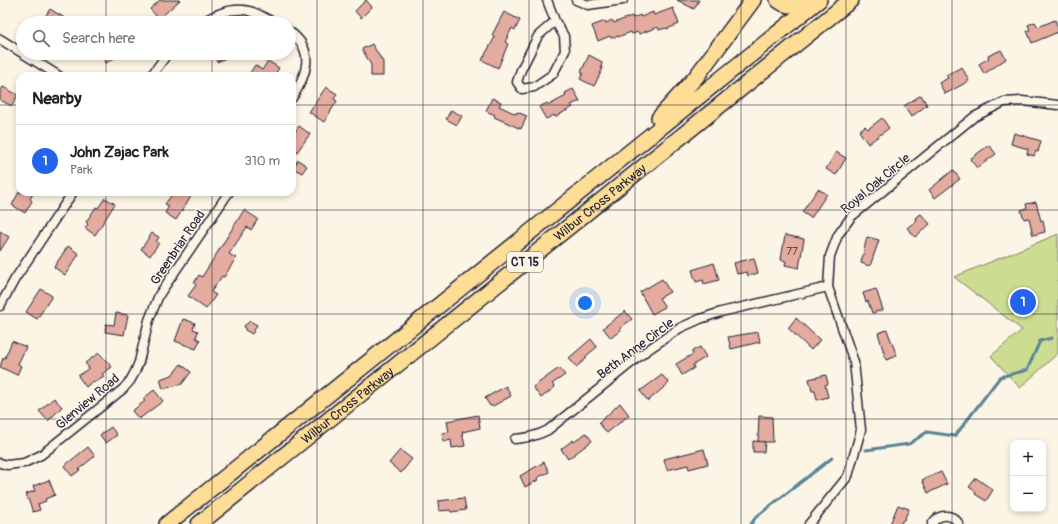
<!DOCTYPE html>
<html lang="en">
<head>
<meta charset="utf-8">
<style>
  :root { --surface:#fff; --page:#f6f6f6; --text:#202124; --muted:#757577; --line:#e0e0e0; --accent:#2563eb }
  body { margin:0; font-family:Pangolin,sans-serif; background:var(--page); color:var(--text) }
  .controls { position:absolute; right:12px; bottom:12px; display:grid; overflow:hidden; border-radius:8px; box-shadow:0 2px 6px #0003 }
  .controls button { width:36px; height:36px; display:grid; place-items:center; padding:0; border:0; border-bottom:1px solid var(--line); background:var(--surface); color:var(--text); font:20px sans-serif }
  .you { position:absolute; left:585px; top:303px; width:14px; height:14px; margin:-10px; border:3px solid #fff; border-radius:50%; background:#1a73e8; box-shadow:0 0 0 6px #1a73e833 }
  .badge { display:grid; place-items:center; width:26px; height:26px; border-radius:50%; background:var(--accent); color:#fff; font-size:13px; font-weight:700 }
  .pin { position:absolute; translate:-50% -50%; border:2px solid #fff; box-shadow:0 1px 4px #0006 }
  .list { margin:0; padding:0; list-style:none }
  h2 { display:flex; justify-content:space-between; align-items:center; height:52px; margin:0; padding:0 16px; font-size:17px }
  h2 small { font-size:13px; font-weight:400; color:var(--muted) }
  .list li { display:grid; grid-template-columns:26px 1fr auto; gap:12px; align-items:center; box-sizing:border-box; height:72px; padding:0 16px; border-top:1px solid var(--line) }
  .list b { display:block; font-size:15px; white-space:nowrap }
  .list p { margin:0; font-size:13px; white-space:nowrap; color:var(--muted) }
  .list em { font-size:13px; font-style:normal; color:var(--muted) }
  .icon { flex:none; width:22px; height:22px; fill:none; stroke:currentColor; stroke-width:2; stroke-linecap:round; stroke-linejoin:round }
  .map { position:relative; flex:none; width:1058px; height:524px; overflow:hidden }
  .search { position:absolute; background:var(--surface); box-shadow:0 2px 6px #0003; left:16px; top:16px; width:280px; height:44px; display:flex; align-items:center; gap:10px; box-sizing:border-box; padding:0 14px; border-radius:22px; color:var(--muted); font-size:15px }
  .panel { position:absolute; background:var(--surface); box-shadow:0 2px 6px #0003; left:16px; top:72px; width:280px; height:124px; border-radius:12px }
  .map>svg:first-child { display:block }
</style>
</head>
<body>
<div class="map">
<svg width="1058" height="524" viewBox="0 0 1058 524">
  <rect width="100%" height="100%" fill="#fcf5e5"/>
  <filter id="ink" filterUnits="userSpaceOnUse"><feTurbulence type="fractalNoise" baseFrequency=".025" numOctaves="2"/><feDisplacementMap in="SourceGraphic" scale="8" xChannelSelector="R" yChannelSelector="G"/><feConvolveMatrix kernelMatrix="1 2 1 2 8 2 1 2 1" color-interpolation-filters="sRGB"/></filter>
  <g filter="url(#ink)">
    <polygon fill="#ccdd91" stroke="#778066" points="1058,234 1058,353 1020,388 991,356 1022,330 954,277"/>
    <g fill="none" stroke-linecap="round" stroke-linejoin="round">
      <g stroke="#568499" stroke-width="3">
        <polyline points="866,450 909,444 927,432 955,436 1000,377 1027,370 1040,341 1052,338"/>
        <polyline points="751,524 756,517 832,458"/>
      </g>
    </g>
    <g fill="#e4ab9f" stroke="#22223b">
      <polygon points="160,0 180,0 159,19 150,9"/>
      <polygon points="366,0 372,7 361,18 355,11"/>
      <polygon points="677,0 699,0 694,9"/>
      <polygon points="673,8 679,24 667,29 666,28 659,30 658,27 639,34 638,32 632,34 631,32 618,37 618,36 611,38 610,36 598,41 592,26 605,21 606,23 612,20 614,23 632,16 633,18 640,15 641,17 653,12 654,15"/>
      <polygon points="50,9 73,23 41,23"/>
      <polygon points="504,12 520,20 515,30 512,28 505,42 508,44 498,68 482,60 495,37 492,35"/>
      <polygon points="1055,20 1058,28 1058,32 1032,43 1027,31 1030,30 1028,25 1035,22 1038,27"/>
      <polygon points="372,44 383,62 383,76 371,76 371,65 362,49"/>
      <polygon points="1001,50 1006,59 984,74 979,64 989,58 988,56"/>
      <polygon points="99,53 123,53 106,63"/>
      <polygon points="213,53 237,53 217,62"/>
      <polygon points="589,55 602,62 601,68 603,68 594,86 580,79 583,73 581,72"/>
      <polygon points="268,61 279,68 274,76 255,76 250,73 255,65 262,70"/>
      <polygon points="962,67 969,81 945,94 939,83 948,78 946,75"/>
      <polygon points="3,87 18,95 12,106 0,100 0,92"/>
      <polygon points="326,87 337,94 334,99 337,101 324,122 309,112"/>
      <polygon points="573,89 580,101 571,105 573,107 555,117 554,115 546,119 539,107 547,103 549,105 566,96 565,93"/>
      <polygon points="921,95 927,105 911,117 904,106"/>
      <polygon points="492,98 501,102 499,106 516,114 517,112 527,116 521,129 494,117 495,115 486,111"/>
      <polygon points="451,110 462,116 457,125 446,119"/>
      <polygon points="882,118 889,128 868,144 859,131 865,126 868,129"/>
      <polygon points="299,126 310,134 297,152 292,149 292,136"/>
      <polygon points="1014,133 1041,141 1038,152 1036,151 1034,156 1027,154 1028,149 1011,144"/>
      <polygon points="989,145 996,154 977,168 970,159"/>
      <polygon points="836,152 846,158 836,175 826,169"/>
      <polygon points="298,160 307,166 302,173 293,168"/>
      <polygon points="953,170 960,179 935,198 929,190"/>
      <polygon points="818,189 827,194 811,218 802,212"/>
      <polygon points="19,192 34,192 30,199 32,201 25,213 12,205"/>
      <polygon points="174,192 188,192 192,195 176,220 165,213 169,206 165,204"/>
      <polygon points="105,198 115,204 95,235 85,228 88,224 86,222 96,207 98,208"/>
      <polygon points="1036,202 1041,221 1043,220 1045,232 1033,235 1029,218 1024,219 1021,210 1027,208 1026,204"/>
      <polygon points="244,210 258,219 251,230 247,227 229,254 236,258 224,277 222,276 211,292 216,295 206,309 188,296 196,285 194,283 199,275 202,277"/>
      <polygon points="921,214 930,224 915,237 907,228 917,220 915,218"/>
      <polygon points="0,231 9,237 0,251"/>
      <polygon points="152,233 159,237 156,242 159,243 150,256 141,249"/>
      <polygon points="785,235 804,239 799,268 785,265 786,261 781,260"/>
      <polygon points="867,237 879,240 870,266 861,263"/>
      <polygon points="68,246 79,254 65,275 54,267"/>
      <polygon points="754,258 758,273 748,276 747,272 737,274 734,263"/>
      <polygon points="714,263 719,280 704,284 703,280 696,282 692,270"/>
      <polygon points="662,279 670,292 659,298 665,307 652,314 640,292"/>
      <polygon points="41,289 52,296 37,319 26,312"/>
      <polygon points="876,289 883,310 872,313 868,301 866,302 863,293"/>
      <polygon points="625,311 632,319 620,328 621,330 611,338 603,328"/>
      <polygon points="116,313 128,315 124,335 105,332 106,324 114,325"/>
      <polygon points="796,318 820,340 811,350 788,328"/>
      <polygon points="183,319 195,323 193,329 198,331 196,338 200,340 196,349 175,341"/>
      <polygon points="250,321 257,325 252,334 245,330 245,328 244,326"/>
      <polygon points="887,330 897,356 886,360 878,333"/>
      <polygon points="758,332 760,342 731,349 728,337"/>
      <polygon points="591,339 597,347 585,357 587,358 576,367 569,358"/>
      <polygon points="12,341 26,347 18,364 21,366 17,375 0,367 3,358 5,358"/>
      <polygon points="700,347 706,357 693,365 694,368 682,375 676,364 693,354 692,351"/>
      <polygon points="99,353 112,367 102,374 104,376 94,382 93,381 86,387 78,376 89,368 85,363"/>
      <polygon points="181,364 191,372 182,384 163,389 160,379 172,375"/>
      <polygon points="559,368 565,375 552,384 555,387 541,398 533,387"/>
      <polygon points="662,375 669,383 648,401 640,391"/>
      <polygon points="826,375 828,384 825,385 828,397 817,400 815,391 812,391 809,379"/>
      <polygon points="506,386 511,396 493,406 490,406 485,398"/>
      <polygon points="154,390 163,401 139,419 132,411 145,401 143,399"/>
      <polygon points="54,398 62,407 48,421 39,411"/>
      <polygon points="620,403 629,415 607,433 599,423"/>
      <polygon points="478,415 480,428 462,432 465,446 452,448 451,440 443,442 442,433 449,432 447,421"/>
      <polygon points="759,416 772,417 773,442 758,442"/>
      <polygon points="111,427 117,435 106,443 100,435"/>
      <polygon points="586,433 592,441 568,459 561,449 573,440 574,442"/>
      <polygon points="753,441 765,442 764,452 753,452"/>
      <polygon points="88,447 95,456 79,469 80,470 72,476 64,466"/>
      <polygon points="704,449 708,464 689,469 688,465 667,470 664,459"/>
      <polygon points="400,450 412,459 401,473 389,463"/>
      <polygon points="544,462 549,472 537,478 538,480 525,487 520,476"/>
      <polygon points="941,472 947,484 928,493 922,480"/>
      <polygon points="976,478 993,490 986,501 975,494 976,492 969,487"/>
      <polygon points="49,480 55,495 45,499 46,501 38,504 40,510 33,512 26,494 35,491 33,486"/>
      <polygon points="464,498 466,510 451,512 450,510 439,511 438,501"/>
      <polygon points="898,505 909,509 904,520 902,521 901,524 890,524"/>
    </g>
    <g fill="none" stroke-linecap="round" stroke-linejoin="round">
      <defs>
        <g id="street">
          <polyline points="547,0 555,21 564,36 565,51 553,74 534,87 522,89 517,82 521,70 538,36 555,21"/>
          <polyline points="576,0 588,5 623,0"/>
          <path d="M201 23C217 13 237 5 255 13 262 16 269 20 275 23"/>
          <path d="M289 31C316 50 307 75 292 98"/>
          <polyline points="0,39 59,76"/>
          <polyline points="151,76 168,53"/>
          <polyline points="0,306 15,279 73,192"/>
          <path d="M515 439C528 438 537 436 548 430L646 351 680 328 700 319 721 312 828 287"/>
          <polyline points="0,463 7,465 24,463 41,455 123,389 130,381 135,372 139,362 149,320 159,295 229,192"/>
          <polyline points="809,524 848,476 861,430 854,362 828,287 830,256 838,235 851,217 974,117 1004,102 1022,101 1058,105"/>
          <path d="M932 524C939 513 952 513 959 524"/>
        </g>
        <g id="highway">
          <path d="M778 0C788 8 798 6 808 0"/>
          <polyline points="659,118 696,77 753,0"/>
          <polyline points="167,524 819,0"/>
          <path id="s1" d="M199 524 851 0"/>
        </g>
      </defs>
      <use href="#street" stroke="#22223b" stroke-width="11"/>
      <use href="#highway" stroke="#22223b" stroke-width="18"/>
      <use href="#street" stroke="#fcf5e5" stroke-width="8"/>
      <use href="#highway" stroke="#fedd96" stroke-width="15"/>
    </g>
  </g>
  <path fill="none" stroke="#22223b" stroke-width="1" stroke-opacity="0.55" d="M106 0V23M212 0V23M317 0V524M423 0V524M529 0V524M635 0V524M741 0V524M846 0V524M952 0V524M106 53V76M212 53V76M0 105H20M292 105H1058M106 192V524M212 192V524M0 210H1058M0 314H1058M0 419H1058"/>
  <g text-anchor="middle" stroke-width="3" stroke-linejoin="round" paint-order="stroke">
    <g font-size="11" fill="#524454">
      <text x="792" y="255">77</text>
    </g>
    <rect fill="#fcf5e5" stroke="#63616e" stroke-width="1" x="507" y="252" width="36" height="20" rx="3"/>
    <g font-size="12" font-weight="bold" fill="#22223b">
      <text x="525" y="266">CT 15</text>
    </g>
    <g font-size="13" fill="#22223b" stroke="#fcf5e5">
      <text transform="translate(875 183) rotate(-40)" y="5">Royal Oak Circle</text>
      <text dy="5" stroke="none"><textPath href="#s1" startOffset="514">Wilbur Cross Parkway</textPath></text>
      <text transform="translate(177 247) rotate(-56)" y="5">Greenbriar Road</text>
      <text transform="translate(635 348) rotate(-37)" y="5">Beth Anne Circle</text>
      <text transform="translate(87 401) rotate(-40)" y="5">Glenview Road</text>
      <text dy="5" stroke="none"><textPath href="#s1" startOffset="190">Wilbur Cross Parkway</textPath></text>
    </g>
  </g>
</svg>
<div class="controls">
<button>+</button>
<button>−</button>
</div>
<div class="you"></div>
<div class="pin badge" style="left:1023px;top:302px">1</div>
<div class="search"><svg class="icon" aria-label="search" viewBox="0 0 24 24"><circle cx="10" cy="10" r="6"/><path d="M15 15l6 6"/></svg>Search here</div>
<section class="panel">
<h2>Nearby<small></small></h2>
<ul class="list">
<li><span class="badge">1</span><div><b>John Zajac Park</b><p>Park</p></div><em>310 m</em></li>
</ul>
</section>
</div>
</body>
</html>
